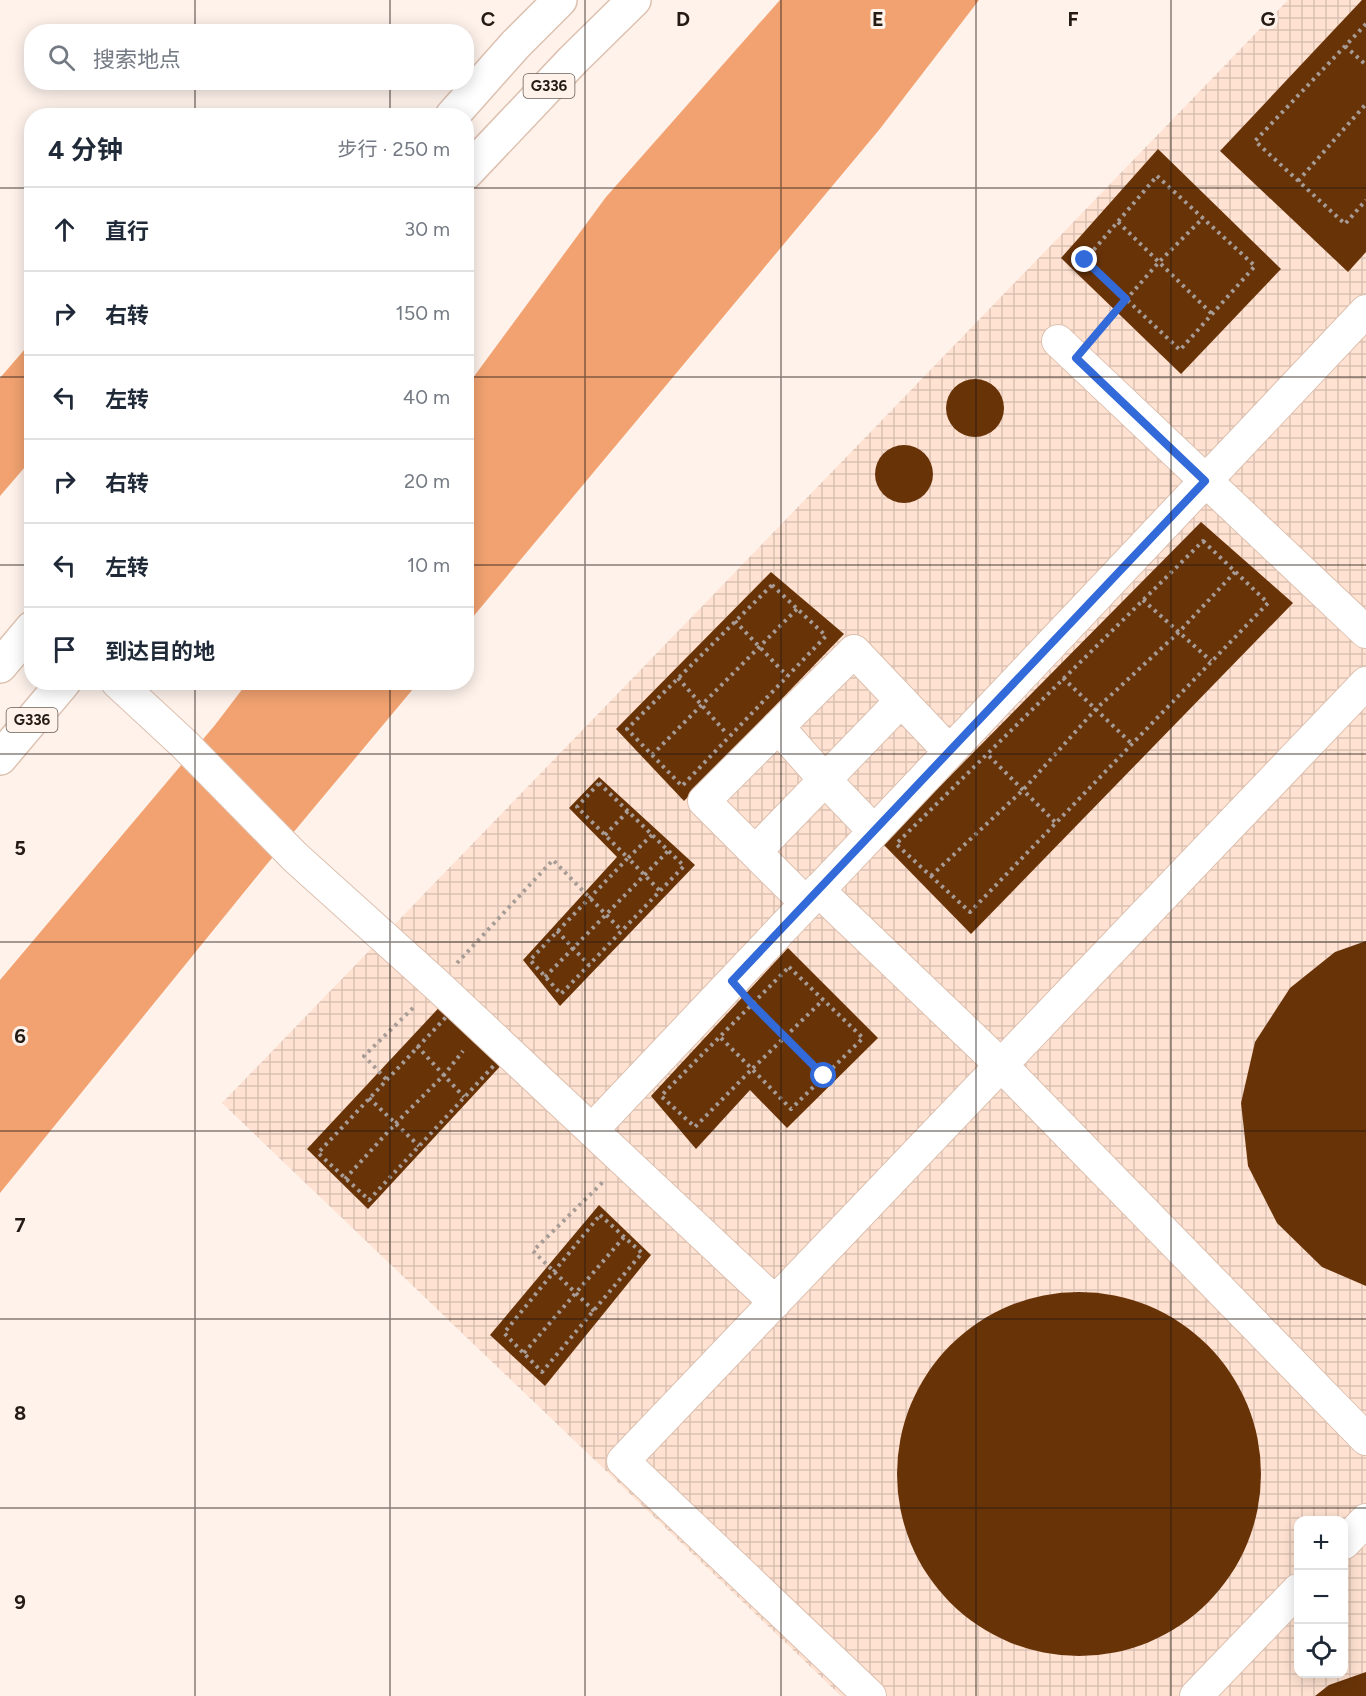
<!DOCTYPE html>
<html lang="zh">
<head>
<meta charset="utf-8">
<style>
  :root { --surface:#fff; --page:#f2f2f3; --text:#1f2937; --muted:#747a83; --line:#e0e1e3 }
  body { margin:0; font-family:Figtree,"Noto Sans SC",sans-serif; background:var(--page); color:var(--text) }
  .controls { position:absolute; right:18px; bottom:18px; display:grid; overflow:hidden; border-radius:12px; box-shadow:0 3px 15px #0003 }
  .controls button { width:54px; height:54px; display:grid; place-items:center; padding:0; border:0; border-bottom:2px solid var(--line); background:var(--surface); color:var(--text); font:30px sans-serif }
  .stop { position:absolute; width:18px; height:18px; margin:-14px; border:4px solid #336ad9; border-radius:50%; background:#fff }
  .stop.end { background:#336ad9; border-color:#fff; box-shadow:0 2px 6px #0008 }
  .list { margin:0; padding:0; list-style:none }
  h2 { display:flex; justify-content:space-between; align-items:center; height:78px; margin:0; padding:0 24px; font-size:26px }
  h2 small { font-size:20px; font-weight:400; color:var(--muted) }
  .list li { display:grid; grid-template-columns:39px 1fr auto; gap:18px; align-items:center; box-sizing:border-box; height:84px; padding:0 24px; border-top:2px solid var(--line) }
  .list b { display:block; font-size:22px; white-space:nowrap }
  .list em { font-size:20px; font-style:normal; color:var(--muted) }
  .icon { flex:none; width:33px; height:33px; fill:none; stroke:currentColor; stroke-width:2; stroke-linecap:round; stroke-linejoin:round }
  .map { position:relative; flex:none; width:1366px; height:1696px; overflow:hidden }
  .search { position:absolute; background:var(--surface); box-shadow:0 3px 15px #0003; left:24px; top:24px; width:450px; height:66px; display:flex; align-items:center; gap:15px; box-sizing:border-box; padding:0 21px; border-radius:24px; color:var(--muted); font-size:22px }
  .panel { position:absolute; background:var(--surface); box-shadow:0 3px 15px #0003; left:24px; top:108px; width:450px; height:582px; border-radius:24px }
  .map>svg:first-child { display:block }
</style>
</head>
<body>
<div class="map">
<svg width="1366" height="1696" viewBox="0 0 1366 1696">
  <defs>
    <pattern id="industrial-grid" width="8" height="8" patternUnits="userSpaceOnUse" patternTransform="scale(1.5)"><rect width="8" height="8" fill="#ffe2d1"/><path d="M0 4h8M4 0v8" fill="none" stroke="#dac1b3"/></pattern>
  </defs>
  <rect width="100%" height="100%" fill="#fef2eb"/>
  <path fill="url(#industrial-grid)" fill-rule="evenodd" d="M1288 0H1366V1696H841L222 1103ZM1298 1520H1344V1674H1298Z"/>
  <g fill="#f1a270">
    <polygon points="780,0 979,0 879,130 467,624 467,386 606,197"/>
    <polygon points="31,342 31,460 0,496 0,378"/>
    <polygon points="247,683 418,683 267,864 0,1193 0,980 215,725"/>
  </g>
  <g fill="#693308">
    <polygon points="1362,0 1366,0 1366,252 1348,272 1220,151"/>
    <polygon points="1158,149 1281,269 1181,374 1061,258"/>
    <circle cx="975" cy="408" r="29"/>
    <circle cx="904" cy="474" r="29"/>
    <polygon points="1201,522 1293,603 971,934 883,844"/>
    <polygon points="771,572 844,634 684,801 616,729"/>
    <polygon points="599,777 695,865 560,1006 523,960 617,857 569,808"/>
    <polygon points="1366,941 1366,1286 1322,1267 1277,1223 1248,1166 1241,1103 1255,1042 1290,988 1335,952"/>
    <polygon points="788,948 878,1038 787,1128 750,1090 696,1149 651,1096"/>
    <polygon points="447,999 506,1060 368,1209 307,1149"/>
    <polygon points="599,1205 651,1255 545,1386 490,1335"/>
    <circle cx="1079" cy="1474" r="182"/>
    <polygon points="1366,1672 1366,1696 1315,1696 1329,1685"/>
  </g>
  <g fill="none" stroke-linecap="round" stroke-linejoin="round">
    <defs>
      <g id="minor">
        <polyline points="1058,341 1366,632"/>
        <polyline points="117,682 184,744 295,857 437,985 775,1302"/>
        <polyline points="778,727 825,780 874,831"/>
        <polyline points="755,852 901,701"/>
        <polyline points="818,890 1001,1065 1366,1439"/>
        <polyline points="806,903 704,801 854,651 949,751"/>
        <polyline points="592,1130 1366,311"/>
        <polyline points="1344,1543 1366,1520"/>
        <polyline points="870,1696 623,1461 1366,683"/>
        <polyline points="1196,1696 1298,1590"/>
      </g>
      <g id="trunk">
        <polyline points="452,116 516,44 560,0"/>
        <polyline points="466,173 573,60 634,0"/>
        <polyline points="0,666 32,628"/>
        <polyline points="0,758 64,682"/>
      </g>
    </defs>
    <use href="#minor" stroke="#ddc1b0" stroke-width="34"/>
    <use href="#trunk" stroke="#ddc1b0" stroke-width="36"/>
    <g stroke="#a79c96" stroke-width="4" stroke-dasharray="3 4.5" stroke-linecap="butt">
      <polyline points="1366,24 1255,141 1345,224 1366,200"/>
      <polyline points="1345,46 1366,65"/>
      <polygon points="1157,176 1255,266 1180,350 1085,260"/>
      <polyline points="1298,181 1366,104"/>
      <polyline points="1118,222 1212,314"/>
      <polyline points="1096,334 1159,262 1203,218"/>
      <polygon points="1203,541 1268,603 970,912 896,844"/>
      <polygon points="772,585 826,636 682,786 627,729"/>
      <polyline points="1143,600 1211,661"/>
      <polyline points="735,621 787,676"/>
      <polyline points="678,678 727,734"/>
      <polyline points="1063,678 1132,744"/>
      <polyline points="652,755 797,609"/>
      <polyline points="989,756 1056,823"/>
      <polygon points="599,783 684,866 561,994 530,960 628,858 577,807"/>
      <polyline points="605,835 628,811"/>
      <polyline points="652,835 628,858 660,891"/>
      <polyline points="931,876 1023,790 1096,709 1179,632 1235,572"/>
      <polyline points="557,931 589,965"/>
      <polyline points="457,963 553,860 622,931"/>
      <polygon points="789,967 863,1038 791,1109 752,1069 695,1127 661,1096"/>
      <polyline points="545,977 668,851"/>
      <polyline points="752,1004 824,1076"/>
      <polygon points="448,1015 475,1037 498,1061 369,1200 318,1153"/>
      <polyline points="721,1038 752,1069 823,1000"/>
      <polyline points="417,1046 464,1097"/>
      <polyline points="386,1079 364,1056 414,1007"/>
      <polyline points="369,1098 419,1146"/>
      <polyline points="345,1179 396,1123 444,1075 463,1051"/>
      <polygon points="600,1215 642,1253 542,1372 504,1333"/>
      <polyline points="594,1311 533,1251 604,1181"/>
      <polyline points="524,1353 624,1237"/>
    </g>
    <use href="#minor" stroke="#fff" stroke-width="32"/>
    <use href="#trunk" stroke="#fff" stroke-width="33"/>
  </g>
  <g fill="none" stroke-linecap="round" stroke-linejoin="round">
    <polyline stroke="#336ad9" stroke-width="8" points="824,1076 752,1004 732,981 1205,481 1076,358 1126,299 1085,260"/>
  </g>
  <path fill="none" stroke="#251b15" stroke-width="1.5" stroke-opacity="0.55" d="M195 0V32M390 0V32M585 0V1696M781 0V1696M976 0V1696M1171 0V1696M195 82V116M390 82V116M0 188H32M466 188H1366M0 377H32M466 377H1366M0 565H32M466 565H1366M195 682V1696M390 682V1696M0 754H1366M0 942H1366M0 1131H1366M0 1319H1366M0 1508H1366"/>
  <g text-anchor="middle" stroke-width="6" stroke-linejoin="round" paint-order="stroke">
    <g fill="#fef2eb" stroke="#665c55" stroke-width="1.5">
      <rect x="523.5" y="74" width="51" height="24" rx="4.5"/>
      <rect x="6.5" y="708" width="51" height="24" rx="4.5"/>
    </g>
    <g font-size="15" font-weight="bold" fill="#251b15">
      <text x="549" y="91">G336</text>
      <text x="32" y="725">G336</text>
    </g>
  </g>
  <g font-size="20" text-anchor="middle" font-weight="bold" fill="#251b15" stroke="#fef2eb" stroke-width="6" stroke-linejoin="round" paint-order="stroke">
    <text x="488" y="26">C</text>
    <text x="683" y="26">D</text>
    <text x="878" y="26">E</text>
    <text x="1073" y="26">F</text>
    <text x="1268" y="26">G</text>
    <text x="20" y="855">5</text>
    <text x="20" y="1043">6</text>
    <text x="20" y="1232">7</text>
    <text x="20" y="1420">8</text>
    <text x="20" y="1609">9</text>
  </g>
</svg>
<div class="controls">
<button>+</button>
<button>−</button>
<button><svg class="icon" aria-label="locate" viewBox="0 0 24 24"><circle cx="12" cy="12" r="6"/><path d="M12 2v4M12 18v4M2 12h4M18 12h4"/></svg></button>
</div>
<div class="stop" style="left:824px;top:1076px"></div>
<div class="stop end" style="left:1085px;top:260px"></div>
<div class="search"><svg class="icon" aria-label="search" viewBox="0 0 24 24"><circle cx="10" cy="10" r="6"/><path d="M15 15l6 6"/></svg>搜索地点</div>
<section class="panel">
<h2>4 分钟<small>步行 · 250 m</small></h2>
<ul class="list">
<li><svg class="icon" aria-label="ahead" viewBox="0 0 24 24"><path d="M12 20V5M6 11l6-6 6 6"/></svg><div><b>直行</b></div><em>30 m</em></li>
<li><svg class="icon" aria-label="right" viewBox="0 0 24 24"><path d="M7 20v-9h11M14 6l5 5-5 5"/></svg><div><b>右转</b></div><em>150 m</em></li>
<li><svg class="icon" aria-label="left" viewBox="0 0 24 24"><path d="M17 20v-9H6M10 6l-5 5 5 5"/></svg><div><b>左转</b></div><em>40 m</em></li>
<li><svg class="icon" aria-label="right" viewBox="0 0 24 24"><path d="M7 20v-9h11M14 6l5 5-5 5"/></svg><div><b>右转</b></div><em>20 m</em></li>
<li><svg class="icon" aria-label="left" viewBox="0 0 24 24"><path d="M17 20v-9H6M10 6l-5 5 5 5"/></svg><div><b>左转</b></div><em>10 m</em></li>
<li><svg class="icon" aria-label="arrive" viewBox="0 0 24 24"><path d="M6 21V4h12l-3 4 3 4H6"/></svg><div><b>到达目的地</b></div></li>
</ul>
</section>
</div>
</body>
</html>
